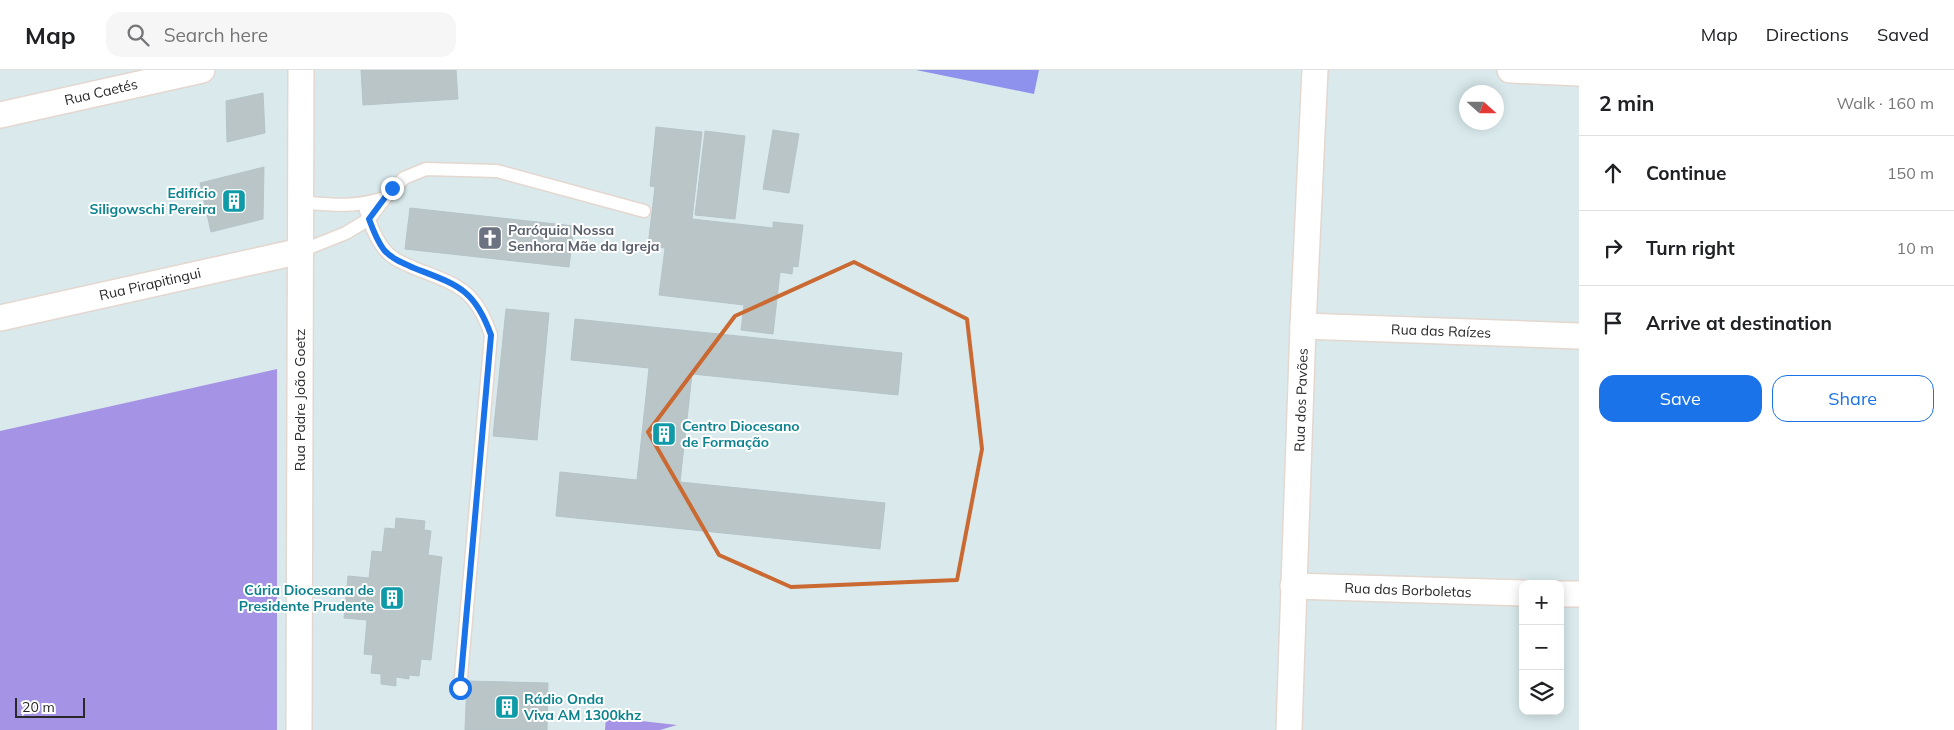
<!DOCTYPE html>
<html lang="en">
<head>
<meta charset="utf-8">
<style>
  :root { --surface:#fff; --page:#f6f6f6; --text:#202124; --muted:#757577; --line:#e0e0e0; --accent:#1a73e8 }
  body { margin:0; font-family:Mulish,sans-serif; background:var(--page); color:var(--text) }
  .controls { position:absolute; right:15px; bottom:15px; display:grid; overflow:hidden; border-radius:10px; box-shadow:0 2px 12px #0003 }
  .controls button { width:45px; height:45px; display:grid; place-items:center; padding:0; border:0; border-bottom:1px solid var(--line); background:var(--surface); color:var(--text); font:25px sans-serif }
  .compass { position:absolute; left:1459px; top:15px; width:45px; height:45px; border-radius:50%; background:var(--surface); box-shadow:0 2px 12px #0003; rotate:111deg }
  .scale { position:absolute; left:15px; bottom:12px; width:70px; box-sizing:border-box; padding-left:5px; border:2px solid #292929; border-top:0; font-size:14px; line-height:18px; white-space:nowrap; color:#292929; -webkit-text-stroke:4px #fff; paint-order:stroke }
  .stop { position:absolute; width:15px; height:15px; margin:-11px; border:4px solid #1a73e8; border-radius:50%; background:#fff }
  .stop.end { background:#1a73e8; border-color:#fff; box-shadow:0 1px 5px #0008 }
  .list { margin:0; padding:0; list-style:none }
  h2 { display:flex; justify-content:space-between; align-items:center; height:65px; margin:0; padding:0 20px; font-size:21px }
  h2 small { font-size:16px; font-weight:400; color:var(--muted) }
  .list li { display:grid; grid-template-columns:32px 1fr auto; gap:15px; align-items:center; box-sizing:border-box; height:75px; padding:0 20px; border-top:1px solid var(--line) }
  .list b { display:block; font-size:19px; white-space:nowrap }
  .list em { font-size:16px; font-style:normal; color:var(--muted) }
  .actions { display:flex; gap:10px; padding:15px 20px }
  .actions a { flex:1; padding:11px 0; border:1px solid var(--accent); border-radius:15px; text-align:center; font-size:18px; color:var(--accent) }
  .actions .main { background:var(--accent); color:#fff }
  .icon { flex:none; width:28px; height:28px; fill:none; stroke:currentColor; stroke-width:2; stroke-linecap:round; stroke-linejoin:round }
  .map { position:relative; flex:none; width:1579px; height:660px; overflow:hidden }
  header { display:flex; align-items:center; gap:30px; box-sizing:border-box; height:70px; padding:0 25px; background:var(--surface); border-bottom:1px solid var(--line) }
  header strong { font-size:24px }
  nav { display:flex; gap:28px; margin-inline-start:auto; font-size:18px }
  .search { width:350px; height:45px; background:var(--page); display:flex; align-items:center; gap:12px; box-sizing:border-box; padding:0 18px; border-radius:15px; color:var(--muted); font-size:19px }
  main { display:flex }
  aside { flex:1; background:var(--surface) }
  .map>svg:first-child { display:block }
</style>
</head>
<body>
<header>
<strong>Map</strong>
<div class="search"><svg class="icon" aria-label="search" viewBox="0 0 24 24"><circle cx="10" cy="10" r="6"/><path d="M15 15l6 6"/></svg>Search here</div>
<nav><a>Map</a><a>Directions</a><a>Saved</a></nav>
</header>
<main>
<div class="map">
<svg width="1579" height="660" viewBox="0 0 1579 660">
  <rect width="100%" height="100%" fill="#daeaec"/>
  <g fill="#a594e5">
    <polygon points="277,299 277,660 0,660 0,361"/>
    <polygon points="606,647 677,655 660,660 605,660"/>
  </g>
  <polygon fill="#8f92ed" points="916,0 1039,0 1034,24"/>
  <g fill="#bac5c7" stroke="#b4c4c8">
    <polygon points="361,0 456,0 458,29 363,35"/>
    <polygon points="263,23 265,63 227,72 226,31"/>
    <polygon points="656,57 702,62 692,149 773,158 773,152 803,155 798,197 793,196 792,204 780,202 773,264 741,260 744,235 659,225 665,178 648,176 655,117 650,116"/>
    <polygon points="773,60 799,64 789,123 763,119"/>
    <polygon points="705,61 745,66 735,149 695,145"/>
    <polygon points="264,97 263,149 211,162 200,113"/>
    <polygon points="410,138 574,156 569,197 405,179"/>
    <polygon points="506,239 549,243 537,370 493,366"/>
    <polygon points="575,249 902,283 898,325 692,304 680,412 885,433 880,479 556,446 560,402 637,410 649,298 571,290"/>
    <polygon points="396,448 425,451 424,460 431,461 428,485 442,487 431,590 421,589 419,606 409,605 409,609 396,607 396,616 381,614 381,604 371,603 373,585 364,584 367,550 344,548 348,506 369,508 372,481 382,482 385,458 395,459"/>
    <polygon points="467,611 548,613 547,660 465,660"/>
  </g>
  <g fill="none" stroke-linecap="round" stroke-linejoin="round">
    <defs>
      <g id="service">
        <polyline points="385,128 404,108 426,99 497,101 644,141"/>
        <path d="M300 132C333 135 352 138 385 128L369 149 346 163 301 181"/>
        <path d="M364 134C369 150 374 167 385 180 392 189 403 193 414 198 457 215 475 218 491 265L460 618"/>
      </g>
      <g id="minor">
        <polyline points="1510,0 1579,3"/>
        <polyline points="0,45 202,0"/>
        <polyline points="0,248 301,181"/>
        <polyline points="1303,256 1579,266"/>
        <polyline points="1293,516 1523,523"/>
        <polyline points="1560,524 1579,524"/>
        <polyline points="299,660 301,0"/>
        <polyline points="1289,660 1303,256 1315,0"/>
      </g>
    </defs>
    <use href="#service" stroke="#e3d7d0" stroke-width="15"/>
    <use href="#minor" stroke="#e3d7d0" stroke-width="28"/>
    <use href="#service" stroke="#fff" stroke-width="12"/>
    <use href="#minor" stroke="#fff" stroke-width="25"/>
  </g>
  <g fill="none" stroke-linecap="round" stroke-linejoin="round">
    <path stroke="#1a73e8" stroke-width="6" d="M392 118 369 149C373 160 377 171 384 180 392 189 403 193 414 198 457 215 474 218 491 265L460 618"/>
  </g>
  <path fill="none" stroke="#ca6932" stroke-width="4" stroke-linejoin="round" d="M854 192 967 249 982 379 957 510 791 517 719 485 648 362 735 246Z"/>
  <defs>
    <symbol id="building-square" viewBox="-11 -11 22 22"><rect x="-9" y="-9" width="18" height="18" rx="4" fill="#0f9aa8" stroke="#fff"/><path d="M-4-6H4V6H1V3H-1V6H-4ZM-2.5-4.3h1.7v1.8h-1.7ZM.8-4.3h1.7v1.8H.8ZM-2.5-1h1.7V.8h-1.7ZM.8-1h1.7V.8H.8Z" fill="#fff"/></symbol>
    <symbol id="church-square" viewBox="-11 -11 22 22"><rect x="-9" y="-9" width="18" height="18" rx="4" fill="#6b7280" stroke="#fff"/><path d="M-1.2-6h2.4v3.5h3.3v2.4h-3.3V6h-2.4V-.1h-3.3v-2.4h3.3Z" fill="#fff"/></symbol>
  </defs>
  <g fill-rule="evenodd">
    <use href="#building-square" x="220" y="117" width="28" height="28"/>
    <use href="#church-square" x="476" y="154" width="28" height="28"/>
    <use href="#building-square" x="650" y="350" width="28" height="28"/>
    <use href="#building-square" x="378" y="514" width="28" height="28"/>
    <use href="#building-square" x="493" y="623" width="28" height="28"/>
  </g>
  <g text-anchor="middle" stroke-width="4" stroke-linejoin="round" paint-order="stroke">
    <g font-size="14" fill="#292929" stroke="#fff">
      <text transform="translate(101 22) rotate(-13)" y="5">Rua Caetés</text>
      <text transform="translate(150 214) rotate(-13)" y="5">Rua Pirapitingui</text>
      <text transform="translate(1441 261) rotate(2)" y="5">Rua das Raízes</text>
      <text transform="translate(300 330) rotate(-90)" y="5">Rua Padre João Goetz</text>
      <text transform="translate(1301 330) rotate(-88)" y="5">Rua dos Pavões</text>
      <text transform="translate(1408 520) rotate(2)" y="5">Rua das Borboletas</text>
    </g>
    <g font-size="14" font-weight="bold" fill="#0d838f" stroke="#fff" text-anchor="end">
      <text x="216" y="128">Edifício<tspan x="216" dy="16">Siligowschi Pereira</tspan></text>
      <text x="682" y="361" text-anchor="start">Centro Diocesano<tspan x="682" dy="16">de Formação</tspan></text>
      <text x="374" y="525">Cúria Diocesana de<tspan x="374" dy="16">Presidente Prudente</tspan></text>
      <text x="524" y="634" text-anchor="start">Rádio Onda<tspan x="524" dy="16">Viva AM 1300khz</tspan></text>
    </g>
    <g font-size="14" font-weight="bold" fill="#5b616d" stroke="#fff" text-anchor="start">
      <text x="508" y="165">Paróquia Nossa<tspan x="508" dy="16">Senhora Mãe da Igreja</tspan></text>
    </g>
  </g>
</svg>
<div class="controls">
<button>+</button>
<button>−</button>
<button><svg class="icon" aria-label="layers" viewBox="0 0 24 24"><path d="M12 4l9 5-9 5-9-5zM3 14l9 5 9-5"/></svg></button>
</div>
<svg class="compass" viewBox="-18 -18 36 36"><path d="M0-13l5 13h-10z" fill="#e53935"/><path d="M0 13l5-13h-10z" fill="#757577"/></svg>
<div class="scale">20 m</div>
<div class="stop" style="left:460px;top:618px"></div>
<div class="stop end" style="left:392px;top:118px"></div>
</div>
<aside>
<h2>2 min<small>Walk · 160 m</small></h2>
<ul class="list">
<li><svg class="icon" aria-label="ahead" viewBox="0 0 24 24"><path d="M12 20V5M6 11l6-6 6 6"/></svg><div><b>Continue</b></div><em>150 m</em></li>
<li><svg class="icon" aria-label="right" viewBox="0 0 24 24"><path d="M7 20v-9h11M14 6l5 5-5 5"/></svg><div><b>Turn right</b></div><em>10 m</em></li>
<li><svg class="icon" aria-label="arrive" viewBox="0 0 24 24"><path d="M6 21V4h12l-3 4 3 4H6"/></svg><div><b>Arrive at destination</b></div></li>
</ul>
<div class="actions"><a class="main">Save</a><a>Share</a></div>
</aside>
</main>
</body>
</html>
